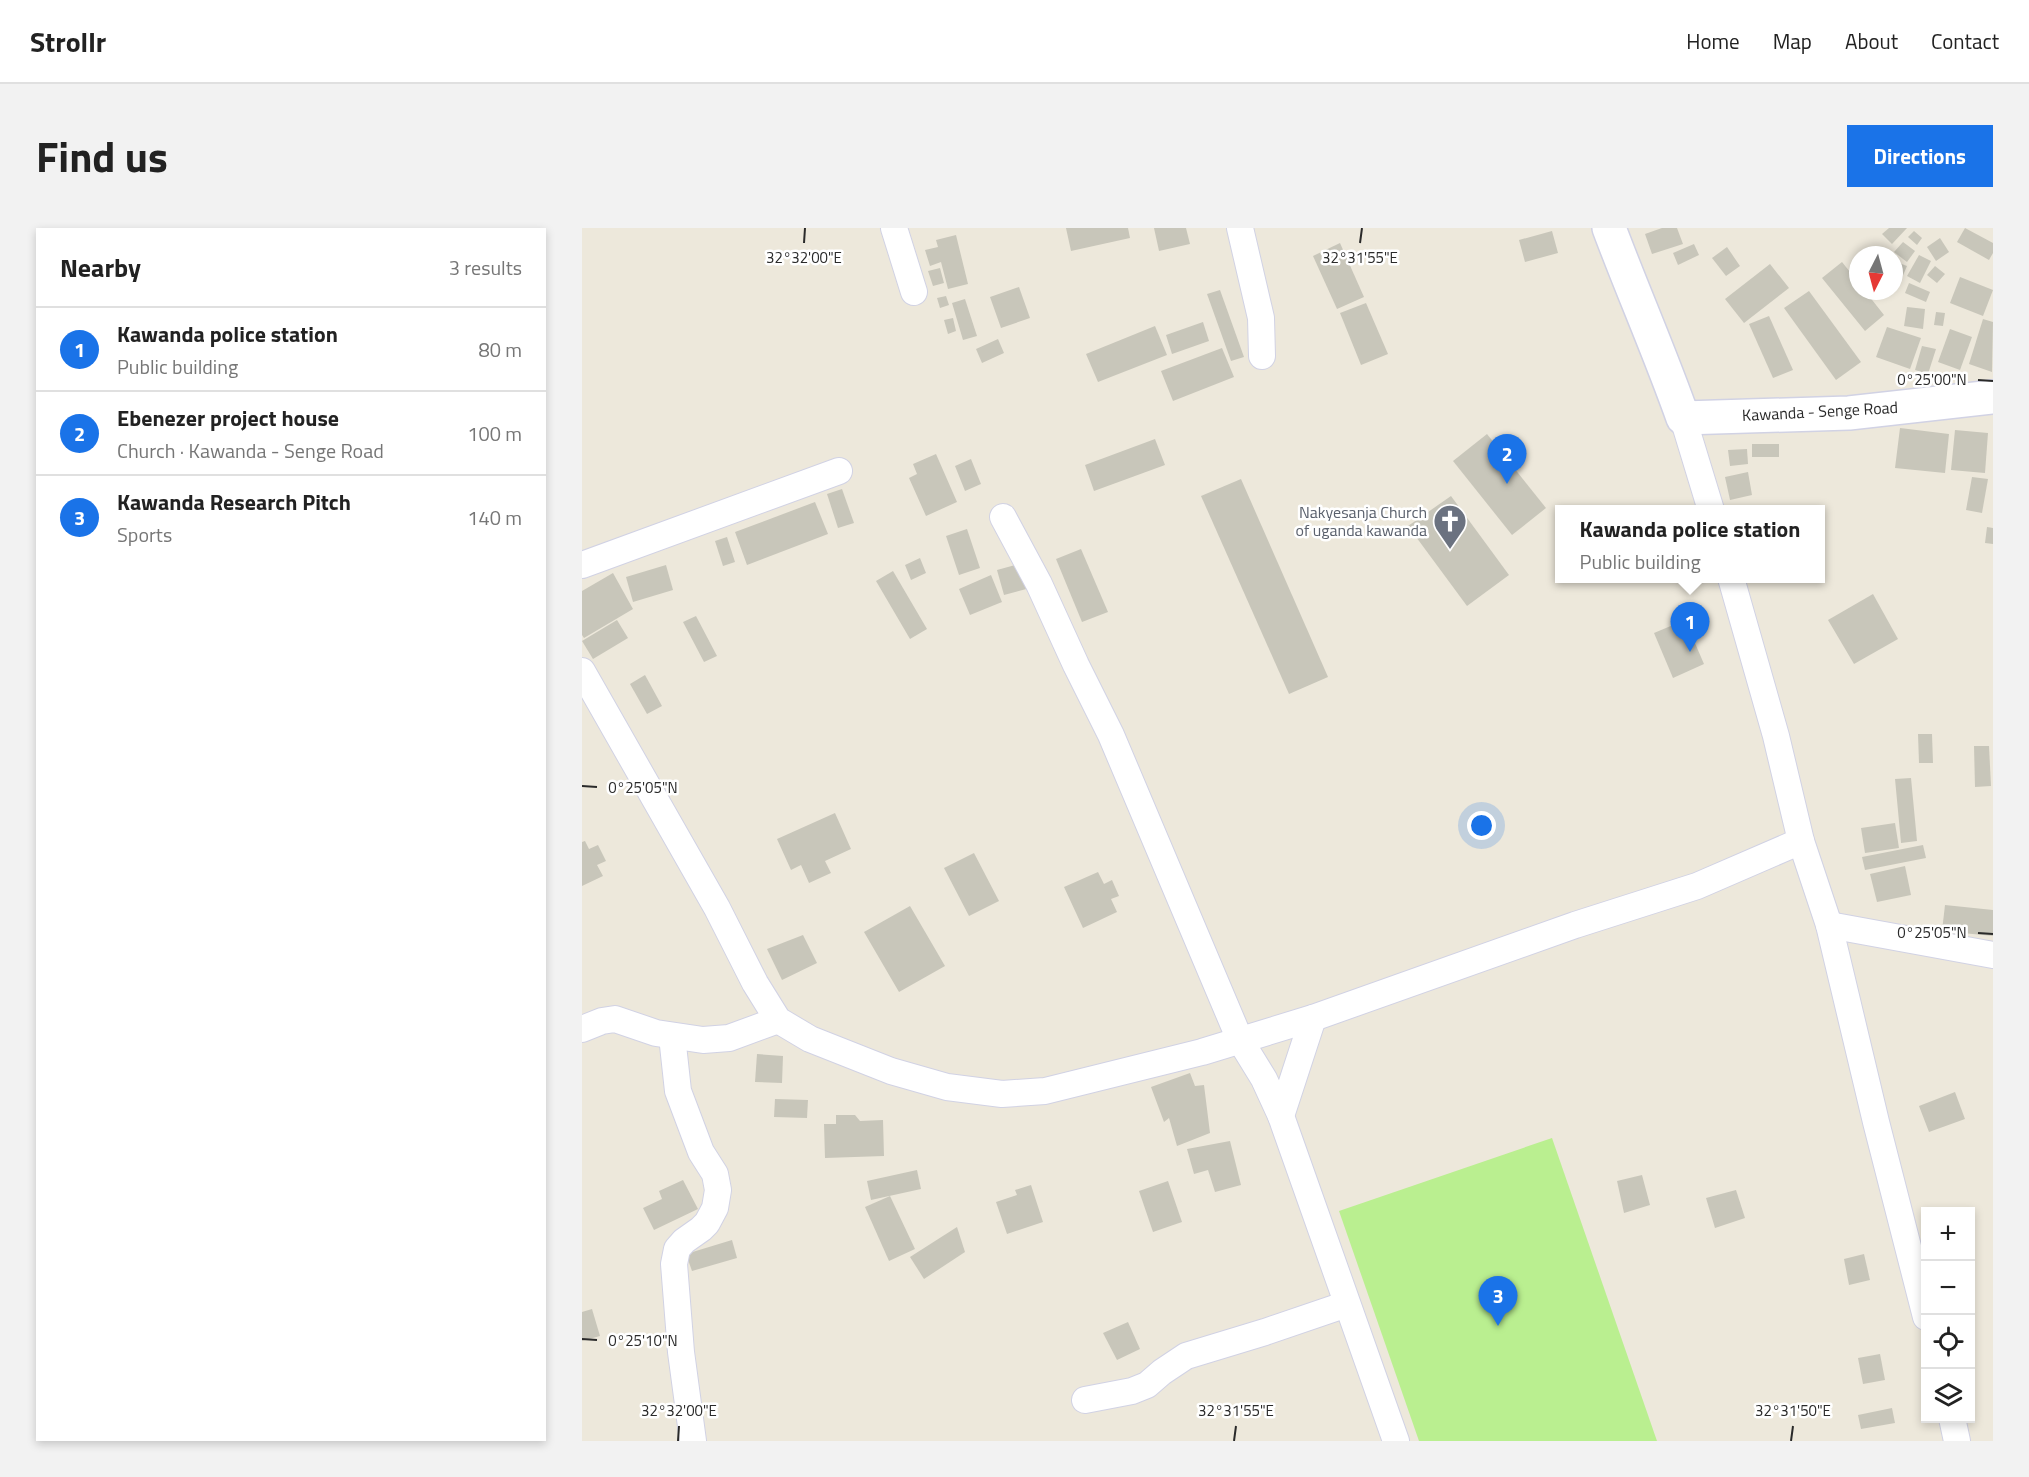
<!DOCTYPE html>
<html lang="en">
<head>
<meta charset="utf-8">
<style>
  :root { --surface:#fff; --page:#f2f2f2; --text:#222; --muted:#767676; --line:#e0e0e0; --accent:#1a73e8 }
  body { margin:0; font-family:"Titillium Web",sans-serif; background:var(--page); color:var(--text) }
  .controls { position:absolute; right:18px; bottom:18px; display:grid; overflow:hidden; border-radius:0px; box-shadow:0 3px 9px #0003 }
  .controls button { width:54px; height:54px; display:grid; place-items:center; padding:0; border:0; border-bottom:2px solid var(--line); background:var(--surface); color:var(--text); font:30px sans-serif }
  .compass { position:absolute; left:1267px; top:18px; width:54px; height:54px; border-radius:50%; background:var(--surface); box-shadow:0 3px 9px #0003; rotate:186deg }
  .you { position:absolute; left:900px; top:598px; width:21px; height:21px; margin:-15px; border:4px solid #fff; border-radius:50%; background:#1a73e8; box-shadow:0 0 0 9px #1a73e833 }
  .badge { display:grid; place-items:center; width:39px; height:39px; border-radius:50%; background:var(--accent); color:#fff; font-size:20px; font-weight:700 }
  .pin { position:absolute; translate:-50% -50px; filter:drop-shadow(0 2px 3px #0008) }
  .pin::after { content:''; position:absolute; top:32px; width:21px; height:18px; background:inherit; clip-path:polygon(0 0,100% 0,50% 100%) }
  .popup { position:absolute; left:973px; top:277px; width:270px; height:78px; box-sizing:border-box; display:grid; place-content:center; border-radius:0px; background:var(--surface); filter:drop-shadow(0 2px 4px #0005); font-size:20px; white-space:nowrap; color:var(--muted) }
  .popup b { font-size:22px; color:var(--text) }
  .popup::after { content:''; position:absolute; left:50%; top:100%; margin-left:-12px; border:12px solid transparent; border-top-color:var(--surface) }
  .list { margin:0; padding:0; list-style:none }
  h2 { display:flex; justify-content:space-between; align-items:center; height:78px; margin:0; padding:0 24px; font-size:26px }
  h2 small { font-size:20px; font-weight:400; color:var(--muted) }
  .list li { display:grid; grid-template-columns:39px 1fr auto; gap:18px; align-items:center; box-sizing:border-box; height:84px; padding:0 24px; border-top:2px solid var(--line) }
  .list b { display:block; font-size:22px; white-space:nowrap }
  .list p { margin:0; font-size:20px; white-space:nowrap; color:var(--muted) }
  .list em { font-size:20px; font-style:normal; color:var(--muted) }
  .icon { flex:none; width:33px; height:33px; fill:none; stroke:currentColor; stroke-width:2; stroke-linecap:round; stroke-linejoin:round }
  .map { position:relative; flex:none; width:1411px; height:1213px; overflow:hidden; border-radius:0px }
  header { display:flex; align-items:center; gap:36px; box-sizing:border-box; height:84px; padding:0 30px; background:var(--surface); border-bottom:2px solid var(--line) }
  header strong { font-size:28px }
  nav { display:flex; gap:33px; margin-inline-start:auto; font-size:21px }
  .intro { display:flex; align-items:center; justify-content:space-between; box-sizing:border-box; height:144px; padding:0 36px }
  h1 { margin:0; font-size:42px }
  .button { padding:15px 27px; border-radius:0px; background:var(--accent); color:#fff; font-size:21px; font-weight:700 }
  main { display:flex; gap:36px; padding:0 36px }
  aside { flex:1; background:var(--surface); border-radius:0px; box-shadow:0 3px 9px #0003 }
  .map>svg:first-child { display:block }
</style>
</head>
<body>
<header>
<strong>Strollr</strong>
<nav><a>Home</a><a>Map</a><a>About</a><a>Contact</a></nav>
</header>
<div class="intro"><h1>Find us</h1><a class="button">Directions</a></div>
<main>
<aside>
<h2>Nearby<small>3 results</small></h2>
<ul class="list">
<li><span class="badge">1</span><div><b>Kawanda police station</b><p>Public building</p></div><em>80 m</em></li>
<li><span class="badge">2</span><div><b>Ebenezer project house</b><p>Church · Kawanda - Senge Road</p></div><em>100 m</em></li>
<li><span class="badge">3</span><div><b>Kawanda Research Pitch</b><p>Sports</p></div><em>140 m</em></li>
</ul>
</aside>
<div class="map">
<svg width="1411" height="1213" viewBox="0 0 1411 1213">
  <rect width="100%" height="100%" fill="#ede8db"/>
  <polygon fill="#baef90" points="970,910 1075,1213 837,1213 757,983"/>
  <g fill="#c8c6ba">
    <polygon points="484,0 546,0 548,10 489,23"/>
    <polygon points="572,0 604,0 608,16 577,23"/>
    <polygon points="1080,0 1095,0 1101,16 1070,26 1063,6"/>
    <polygon points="1307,0 1325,0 1310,16 1300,6"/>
    <polygon points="1383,0 1411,15 1411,25 1407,32 1375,14"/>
    <polygon points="970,3 976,25 943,34 937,12"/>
    <polygon points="1332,3 1340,10 1335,17 1326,9"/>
    <polygon points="374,7 386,56 366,61 359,34 348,38 343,22 356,19 354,12"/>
    <polygon points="1358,10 1367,24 1354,33 1345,19"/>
    <polygon points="1321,14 1333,23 1325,34 1312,24"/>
    <polygon points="758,15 782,69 755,81 731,28"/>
    <polygon points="1112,16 1117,27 1096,37 1091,25"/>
    <polygon points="1145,19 1158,38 1144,48 1130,30"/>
    <polygon points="1337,27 1349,33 1338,55 1325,48"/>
    <polygon points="1312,33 1325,38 1319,52 1312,49"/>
    <polygon points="1260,34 1276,54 1276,63 1283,63 1302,87 1283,103 1240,50"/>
    <polygon points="1188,36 1207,60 1162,95 1143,71"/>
    <polygon points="1353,38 1363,46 1355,55 1345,47"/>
    <polygon points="358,40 362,55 351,58 346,43"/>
    <polygon points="1378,49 1411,62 1401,88 1368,75"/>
    <polygon points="1327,55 1348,64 1344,74 1323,65"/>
    <polygon points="437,59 448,90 419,100 408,69"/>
    <polygon points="638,62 662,129 649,133 625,66"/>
    <polygon points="1227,63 1279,134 1254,152 1202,80"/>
    <polygon points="364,68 367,77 358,80 355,70"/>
    <polygon points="383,71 395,108 381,112 370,75"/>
    <polygon points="784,75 806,126 779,137 758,85"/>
    <polygon points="1325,79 1343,81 1341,101 1322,98"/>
    <polygon points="1354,84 1363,85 1361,98 1352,97"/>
    <polygon points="1187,88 1211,142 1191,150 1167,96"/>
    <polygon points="371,90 374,103 366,106 362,92"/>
    <polygon points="1401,91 1411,94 1410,144 1387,136"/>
    <polygon points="621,94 627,113 590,126 584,107"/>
    <polygon points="573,98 585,127 516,154 504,126"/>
    <polygon points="1305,99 1339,110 1328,141 1294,129"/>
    <polygon points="1368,101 1390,109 1378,142 1356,134"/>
    <polygon points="416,111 422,125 400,135 394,121"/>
    <polygon points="1340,118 1354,121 1346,146 1333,142"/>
    <polygon points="640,120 652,149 591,173 579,143"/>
    <polygon points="1318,200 1367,206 1363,245 1313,240"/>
    <polygon points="1373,202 1406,205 1403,245 1369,242"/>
    <polygon points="905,206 964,280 930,307 871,233"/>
    <polygon points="573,211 583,237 512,263 503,237"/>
    <rect x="1170" y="216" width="27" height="13"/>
    <polygon points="1165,221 1166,236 1148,238 1146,222"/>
    <polygon points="354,226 375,274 344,288 327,250 335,246 331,236"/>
    <polygon points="389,231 399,256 383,263 373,238"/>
    <polygon points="1166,244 1170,267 1148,272 1143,249"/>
    <polygon points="1390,249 1406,251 1400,285 1384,282"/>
    <polygon points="659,251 746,449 707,466 619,268"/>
    <polygon points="260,261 272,295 256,300 245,266"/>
    <polygon points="869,268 927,347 885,378 826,298"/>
    <polygon points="233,274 246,306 165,337 153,304"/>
    <polygon points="1405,299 1411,300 1411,316 1403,315"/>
    <polygon points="385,301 398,340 377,347 364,308"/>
    <polygon points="145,309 153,334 141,338 133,313"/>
    <polygon points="499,321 526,384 500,394 474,331"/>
    <polygon points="338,330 344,345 329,352 323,337"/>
    <polygon points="441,335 448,360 422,367 415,342"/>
    <polygon points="84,337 91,362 51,374 44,349"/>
    <polygon points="311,343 345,401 328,411 294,353"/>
    <polygon points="31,345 51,381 2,410 0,407 0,363"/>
    <polygon points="409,347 420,374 388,387 377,361"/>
    <polygon points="1291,366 1316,411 1272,436 1246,392"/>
    <polygon points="114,388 135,428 122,434 101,394"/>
    <polygon points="35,392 46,410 11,431 0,413"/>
    <polygon points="1103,392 1122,436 1091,450 1072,405"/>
    <polygon points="63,447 80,478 65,486 48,456"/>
    <polygon points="1336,506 1350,506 1351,535 1337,535"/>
    <polygon points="1392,518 1407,518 1409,558 1393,559"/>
    <polygon points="1329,550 1335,613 1319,615 1313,551"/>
    <polygon points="253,585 269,621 243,633 249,645 227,655 219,637 209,642 195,611"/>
    <polygon points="1313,595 1317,620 1283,625 1279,600"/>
    <polygon points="3,613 7,621 16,617 24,633 15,637 21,648 0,658 0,614"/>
    <polygon points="1341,617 1344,630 1283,642 1280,629"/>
    <polygon points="392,625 417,673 387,688 362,640"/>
    <polygon points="1323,638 1329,667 1295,674 1288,646"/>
    <polygon points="516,644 522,656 530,652 537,668 529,671 535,684 501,700 482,659"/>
    <polygon points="1363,677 1411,682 1411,708 1360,703"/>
    <polygon points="328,678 363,738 317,764 282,704"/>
    <polygon points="221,707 235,735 200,752 185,721"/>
    <polygon points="175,826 201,828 200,855 173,854"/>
    <polygon points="608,845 613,858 622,857 628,905 595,918 587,890 582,894 569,859"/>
    <polygon points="1373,864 1383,891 1347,904 1337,878"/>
    <polygon points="193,871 226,872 225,890 192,889"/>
    <polygon points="254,887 273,887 278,893 301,892 302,928 243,930 242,896 254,896"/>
    <polygon points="648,913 659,957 633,964 626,942 612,946 605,921"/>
    <polygon points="335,942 339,961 289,972 285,953"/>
    <polygon points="1060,947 1068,977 1042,985 1035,953"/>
    <polygon points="101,952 116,981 72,1002 61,980 80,971 77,963"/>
    <polygon points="586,953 600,994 571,1004 557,963"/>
    <polygon points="449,957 461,994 425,1006 414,974 435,967 433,962"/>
    <polygon points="1154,962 1163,990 1133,1000 1124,970"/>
    <polygon points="308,968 333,1021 307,1033 283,979"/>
    <polygon points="375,999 383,1024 342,1051 328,1029"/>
    <polygon points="150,1012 155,1030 110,1043 104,1026"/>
    <polygon points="1282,1026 1288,1052 1267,1057 1262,1031"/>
    <polygon points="10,1081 18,1108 0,1113 0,1084"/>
    <polygon points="546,1094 558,1121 535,1132 521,1105"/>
    <polygon points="1298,1126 1303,1152 1281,1156 1276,1130"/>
    <polygon points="1310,1180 1313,1195 1279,1201 1276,1187"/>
  </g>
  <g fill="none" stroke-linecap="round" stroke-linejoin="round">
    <defs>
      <g id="street">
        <polyline points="312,0 332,64"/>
        <polyline points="658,0 679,90 680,128"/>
        <polyline points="1101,190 1129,282"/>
        <polyline points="421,289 457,356 494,437 529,507 658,812 682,851 699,888 814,1213"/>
        <polyline points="0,337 257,243"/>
        <polyline points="1149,350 1194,508 1219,613 1247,697 1294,894 1344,1089"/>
        <polyline points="0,443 135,680 173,755 196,792 228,811 309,843 365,859 420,866 463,863 620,824 731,790 993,697 1115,658 1219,613"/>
        <polyline points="1247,697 1411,727"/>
        <polyline points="0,801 20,793 33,791 74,805 121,812 147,810 196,792"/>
        <polyline points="90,808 96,863 119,924 133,946 136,962 133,980 125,995 119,1001 102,1013 95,1021 92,1036 99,1124 111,1213"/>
        <polyline points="699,888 731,790"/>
        <polyline points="503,1172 550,1163 565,1157 580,1144 604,1128 683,1104 765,1076"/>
        <polyline points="1370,1190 1375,1213"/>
      </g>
      <path id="secondary" d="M1027 0C1051 64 1078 125 1101 190L1267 185 1411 169"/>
    </defs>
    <use href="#street" stroke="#d1d2e4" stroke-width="28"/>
    <use href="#secondary" stroke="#d1d2e4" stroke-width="36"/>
    <use href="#street" stroke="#fff" stroke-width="26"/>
    <use href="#secondary" stroke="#fff" stroke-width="33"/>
  </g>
  <path fill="none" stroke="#2a2a2a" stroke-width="2" d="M222 15 223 0M778 15 780 0M1396 152 1411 153M0 558 15 559M1396 705 1411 706M0 1111 15 1112M96 1213 97 1198M652 1213 654 1198M1209 1213 1211 1198"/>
  <defs>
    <symbol id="church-pin" viewBox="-11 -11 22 30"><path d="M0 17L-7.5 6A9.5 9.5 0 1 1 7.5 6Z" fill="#6b7280" stroke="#fff"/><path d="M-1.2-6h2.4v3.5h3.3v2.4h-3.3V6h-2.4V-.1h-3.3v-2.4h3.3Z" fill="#fff"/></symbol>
  </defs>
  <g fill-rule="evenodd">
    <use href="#church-pin" x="849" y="274" width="38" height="52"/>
  </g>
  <g text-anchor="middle" stroke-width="5" stroke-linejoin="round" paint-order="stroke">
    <g font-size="16" fill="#2a2a2a" stroke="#fff">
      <text transform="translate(1238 183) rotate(-3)" y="6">Kawanda - Senge Road</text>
    </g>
    <g font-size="16" fill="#5b616d" stroke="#fff" text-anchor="end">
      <text x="845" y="290">Nakyesanja Church<tspan x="845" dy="18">of uganda kawanda</tspan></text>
    </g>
  </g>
  <g font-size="15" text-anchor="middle" fill="#2a2a2a" stroke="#fff" stroke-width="5" stroke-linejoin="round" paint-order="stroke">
    <text x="222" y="35">32°32'00"E</text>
    <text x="778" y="35">32°31'55"E</text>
    <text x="1350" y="157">0°25'00"N</text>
    <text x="61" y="565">0°25'05"N</text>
    <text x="1350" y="710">0°25'05"N</text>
    <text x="61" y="1118">0°25'10"N</text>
    <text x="97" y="1188">32°32'00"E</text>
    <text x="654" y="1188">32°31'55"E</text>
    <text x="1211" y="1188">32°31'50"E</text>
  </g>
</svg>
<div class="controls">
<button>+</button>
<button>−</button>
<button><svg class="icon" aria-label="locate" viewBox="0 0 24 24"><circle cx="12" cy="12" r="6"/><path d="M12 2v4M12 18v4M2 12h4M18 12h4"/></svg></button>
<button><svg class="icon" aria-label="layers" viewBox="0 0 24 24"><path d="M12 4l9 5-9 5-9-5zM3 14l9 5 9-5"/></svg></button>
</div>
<svg class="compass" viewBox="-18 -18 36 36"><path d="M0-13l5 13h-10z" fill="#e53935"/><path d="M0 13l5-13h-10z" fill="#767676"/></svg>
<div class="you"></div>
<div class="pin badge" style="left:1108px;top:424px">1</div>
<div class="popup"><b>Kawanda police station</b>Public building</div>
<div class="pin badge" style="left:925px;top:256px">2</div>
<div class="pin badge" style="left:916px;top:1098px">3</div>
</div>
</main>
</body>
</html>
